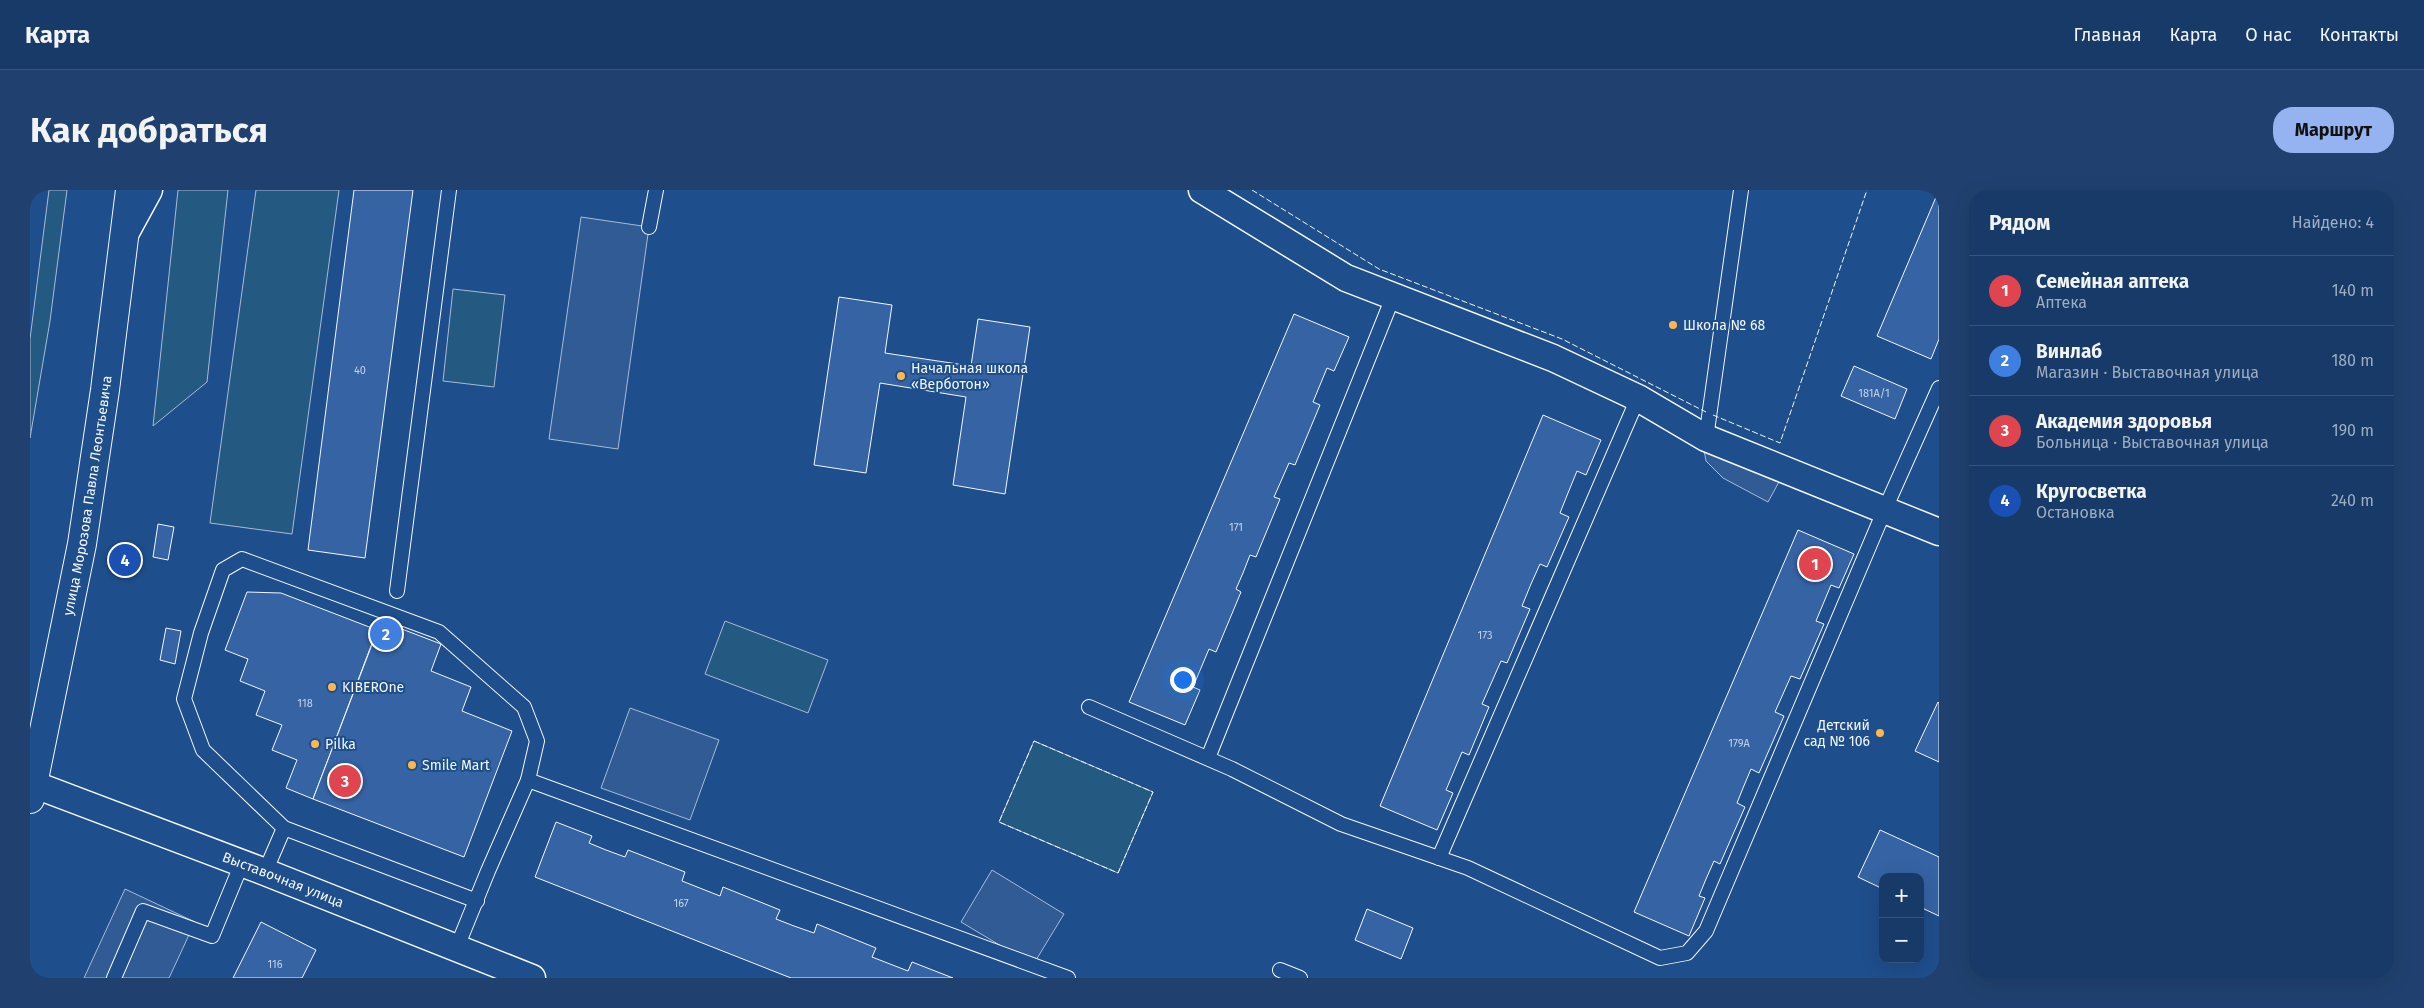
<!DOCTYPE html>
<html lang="ru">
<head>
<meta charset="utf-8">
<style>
  :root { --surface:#173a69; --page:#20416f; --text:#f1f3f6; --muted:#9eadc0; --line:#36547d; --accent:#95b2f1 }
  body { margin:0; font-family:"Fira Sans",sans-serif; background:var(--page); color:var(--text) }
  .controls { position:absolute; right:15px; bottom:15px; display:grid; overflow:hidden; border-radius:10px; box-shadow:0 5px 20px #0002 }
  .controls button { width:45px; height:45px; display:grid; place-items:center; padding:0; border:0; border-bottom:1px solid var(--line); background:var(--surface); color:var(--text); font:25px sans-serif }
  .you { position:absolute; left:1152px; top:489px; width:18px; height:18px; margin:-12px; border:4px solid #fff; border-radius:50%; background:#1a73e8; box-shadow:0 0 0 8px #1a73e833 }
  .badge { display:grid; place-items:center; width:32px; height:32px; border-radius:50%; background:var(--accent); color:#fff; font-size:16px; font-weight:700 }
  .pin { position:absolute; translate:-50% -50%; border:2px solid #fff; box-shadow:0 1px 5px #0006 }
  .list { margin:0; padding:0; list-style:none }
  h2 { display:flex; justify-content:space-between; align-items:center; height:65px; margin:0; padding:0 20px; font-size:21px }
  h2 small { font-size:16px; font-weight:400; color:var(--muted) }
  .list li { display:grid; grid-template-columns:32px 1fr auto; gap:15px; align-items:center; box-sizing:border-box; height:70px; padding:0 20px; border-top:1px solid var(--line) }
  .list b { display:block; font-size:19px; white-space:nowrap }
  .list p { margin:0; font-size:16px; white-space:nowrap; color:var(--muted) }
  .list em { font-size:16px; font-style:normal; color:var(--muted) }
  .map { position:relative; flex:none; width:1909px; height:788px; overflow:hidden; border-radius:20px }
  header { display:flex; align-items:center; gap:30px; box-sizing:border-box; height:70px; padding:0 25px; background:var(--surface); border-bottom:1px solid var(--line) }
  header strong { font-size:24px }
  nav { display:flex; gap:28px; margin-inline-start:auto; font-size:18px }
  .intro { display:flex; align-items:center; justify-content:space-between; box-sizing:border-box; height:120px; padding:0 30px }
  h1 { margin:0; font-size:35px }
  .button { padding:12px 22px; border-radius:20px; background:var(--accent); color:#111; font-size:18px; font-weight:700 }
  main { display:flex; gap:30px; padding:0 30px }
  aside { flex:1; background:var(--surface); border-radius:20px; box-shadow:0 5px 20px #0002 }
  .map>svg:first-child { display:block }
</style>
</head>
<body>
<header>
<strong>Карта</strong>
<nav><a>Главная</a><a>Карта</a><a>О нас</a><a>Контакты</a></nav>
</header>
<div class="intro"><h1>Как добраться</h1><a class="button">Маршрут</a></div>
<main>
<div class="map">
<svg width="1909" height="788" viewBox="0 0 1909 788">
  <rect width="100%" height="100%" fill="#1f4e8c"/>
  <g fill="#245a82" stroke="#a8bbd7">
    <polygon points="19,0 37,0 20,131 0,248 0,149"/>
    <polygon points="148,0 198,0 177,192 123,236"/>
    <polygon points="226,0 309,0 262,344 180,333"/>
    <polygon points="423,99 475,105 464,197 413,191"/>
    <polygon points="695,431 798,470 778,523 675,484"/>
    <polygon points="1004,551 1123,602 1088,683 969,632"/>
  </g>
  <g fill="#305b95" stroke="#a8bbd7">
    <polygon points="551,27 619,37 588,259 519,249"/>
    <polygon points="1673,255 1750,290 1738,312 1693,288 1676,271"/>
    <polygon points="600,518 689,550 660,630 571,598"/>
    <polygon points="962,680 1034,724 1003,775 931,732"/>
    <polygon points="95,699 165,732 139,788 54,788"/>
  </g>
  <g fill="#3563a3" stroke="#f2f6ff">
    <polygon points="324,0 383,0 335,368 278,360"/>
    <polygon points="1909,0 1909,149 1901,169 1847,146"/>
    <polygon points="809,107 862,115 855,163 941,176 948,129 1000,137 975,304 923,295 936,207 850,193 836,283 784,275"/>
    <polygon points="1264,124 1319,147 1304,181 1297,178 1283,212 1290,215 1265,275 1259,273 1244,307 1250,309 1226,367 1220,365 1213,383 1206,399 1211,402 1186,462 1179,459 1163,497 1170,500 1155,535 1099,512"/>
    <polygon points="1824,176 1877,199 1865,229 1811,206"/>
    <polygon points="1513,225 1571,250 1556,285 1547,281 1538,303 1530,323 1539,327 1517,377 1510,374 1501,394 1492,416 1500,419 1477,473 1471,471 1452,514 1459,517 1439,565 1432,562 1416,600 1423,603 1407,640 1350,616"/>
    <polygon points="128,334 144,337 138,370 123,367"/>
    <polygon points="1768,340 1824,364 1809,398 1801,395 1786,431 1794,434 1770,489 1761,486 1745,522 1754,526 1729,583 1721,579 1713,598 1707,613 1715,617 1690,674 1684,671 1676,689 1669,706 1675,708 1659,746 1604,722"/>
    <polygon points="217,402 251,403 347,440 283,609 256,598 267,570 242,560 252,535 226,525 235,501 210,491 218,469 195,460"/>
    <polygon points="351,431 411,454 401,481 441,497 432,521 482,541 434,667 283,609"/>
    <polygon points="136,438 151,441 145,474 130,470"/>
    <polygon points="1908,512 1909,513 1909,572 1885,561"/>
    <polygon points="526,632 562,646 559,653 576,660 595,667 598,660 655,682 652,691 690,706 693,697 750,720 746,729 764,736 784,743 787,734 846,758 842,767 878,781 882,772 923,788 761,788 505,687"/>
    <polygon points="1850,640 1909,667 1909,726 1890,717 1890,687 1853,687 1853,699 1828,687"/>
    <polygon points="1337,719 1383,738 1371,769 1325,750"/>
    <polygon points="231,732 286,760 272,788 203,788"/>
  </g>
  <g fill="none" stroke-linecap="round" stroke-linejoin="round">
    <defs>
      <g id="lane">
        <polyline points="619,37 626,0"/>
        <polyline points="1676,248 1711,0"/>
        <polyline points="367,401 419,0"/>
        <polyline points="1059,517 1202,579 1311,634 1438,678 1630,768 1657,763 1676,741 1855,319 1909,198"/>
        <polyline points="1178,568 1363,107"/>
        <polyline points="1409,668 1608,208"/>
        <polyline points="235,682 254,638"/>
        <polyline points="447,711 254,638 173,560 154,509 171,443 193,380 212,369 409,442 494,517 507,551 498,590"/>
        <polyline points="427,757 458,681 498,590 1038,788"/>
        <polyline points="1250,780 1270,788"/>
        <polyline points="84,788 113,721 182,746 212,673"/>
      </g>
      <g id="street">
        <polyline points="1172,0 1316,88 1523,168 1608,208 1676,248 1909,342"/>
        <polyline points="95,44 119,0"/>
        <path id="s1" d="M0 593 235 682 502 788"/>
      </g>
      <g id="primary">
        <path id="s2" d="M0 609 52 354 75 200 100 0"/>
      </g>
    </defs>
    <use href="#lane" stroke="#f2f6ff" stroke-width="16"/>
    <use href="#street" stroke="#f2f6ff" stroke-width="29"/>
    <use href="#primary" stroke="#f2f6ff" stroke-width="30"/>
    <use href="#lane" stroke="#1f4e8c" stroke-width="14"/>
    <use href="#street" stroke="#1f4e8c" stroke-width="26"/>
    <use href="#primary" stroke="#1f4e8c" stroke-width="28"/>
    <g stroke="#f2f6ff" stroke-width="1" stroke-dasharray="6 2.5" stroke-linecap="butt">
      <polyline points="1222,0 1349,79 1532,149 1676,222"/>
      <polyline points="1683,225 1750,253 1837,0"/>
      <polygon points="1004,551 1123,602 1088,683 969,632"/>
    </g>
  </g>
  <g fill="#ffb74d" stroke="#1f4e8c" stroke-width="2">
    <circle cx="1643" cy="135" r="5"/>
    <circle cx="871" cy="186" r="5"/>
    <circle cx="302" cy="497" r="5"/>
    <circle cx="1850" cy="543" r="5"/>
    <circle cx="285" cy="554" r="5"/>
    <circle cx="382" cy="575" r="5"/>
  </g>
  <g text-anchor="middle" stroke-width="4" stroke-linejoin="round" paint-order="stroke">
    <g font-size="11" fill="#c3d1e8">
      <text x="330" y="184">40</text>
      <text x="1844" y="207">181А/1</text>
      <text x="1206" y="341">171</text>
      <text x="1455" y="449">173</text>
      <text x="275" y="517">118</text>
      <text x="1709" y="557">179А</text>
      <text x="651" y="717">167</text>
      <text x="245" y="778">116</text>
    </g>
    <g font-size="14" fill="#f2f6ff" stroke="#1f4e8c" text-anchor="start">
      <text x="1653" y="140">Школа № 68</text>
      <text x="881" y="183">Начальная школа<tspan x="881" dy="16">«Верботон»</tspan></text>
      <text x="312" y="502">KIBEROne</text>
      <text x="1840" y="540" text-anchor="end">Детский<tspan x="1840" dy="16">сад № 106</tspan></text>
      <text x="295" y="559">Pilka</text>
      <text x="392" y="580">Smile Mart</text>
    </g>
    <g font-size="14" fill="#f2f6ff" stroke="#1f4e8c">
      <text dy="5" stroke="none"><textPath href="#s2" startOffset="309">улица Морозова Павла Леонтьевича</textPath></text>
      <text dy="5" stroke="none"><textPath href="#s1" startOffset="271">Выставочная улица</textPath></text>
    </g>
  </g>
</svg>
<div class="controls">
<button>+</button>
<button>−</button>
</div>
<div class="you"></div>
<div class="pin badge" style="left:1785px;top:374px;background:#e0444e">1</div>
<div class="pin badge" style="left:356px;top:444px;background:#3f7fe0">2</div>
<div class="pin badge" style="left:315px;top:591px;background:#e0444e">3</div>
<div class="pin badge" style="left:95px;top:370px;background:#1a4fb4">4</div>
</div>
<aside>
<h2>Рядом<small>Найдено: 4</small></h2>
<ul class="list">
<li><span class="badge" style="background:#e0444e">1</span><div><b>Семейная аптека</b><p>Аптека</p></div><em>140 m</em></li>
<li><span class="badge" style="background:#3f7fe0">2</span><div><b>Винлаб</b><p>Магазин · Выставочная улица</p></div><em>180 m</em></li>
<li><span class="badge" style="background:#e0444e">3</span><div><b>Академия здоровья</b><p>Больница · Выставочная улица</p></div><em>190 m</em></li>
<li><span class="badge" style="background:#1a4fb4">4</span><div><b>Кругосветка</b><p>Остановка</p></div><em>240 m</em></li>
</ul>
</aside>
</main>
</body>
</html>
